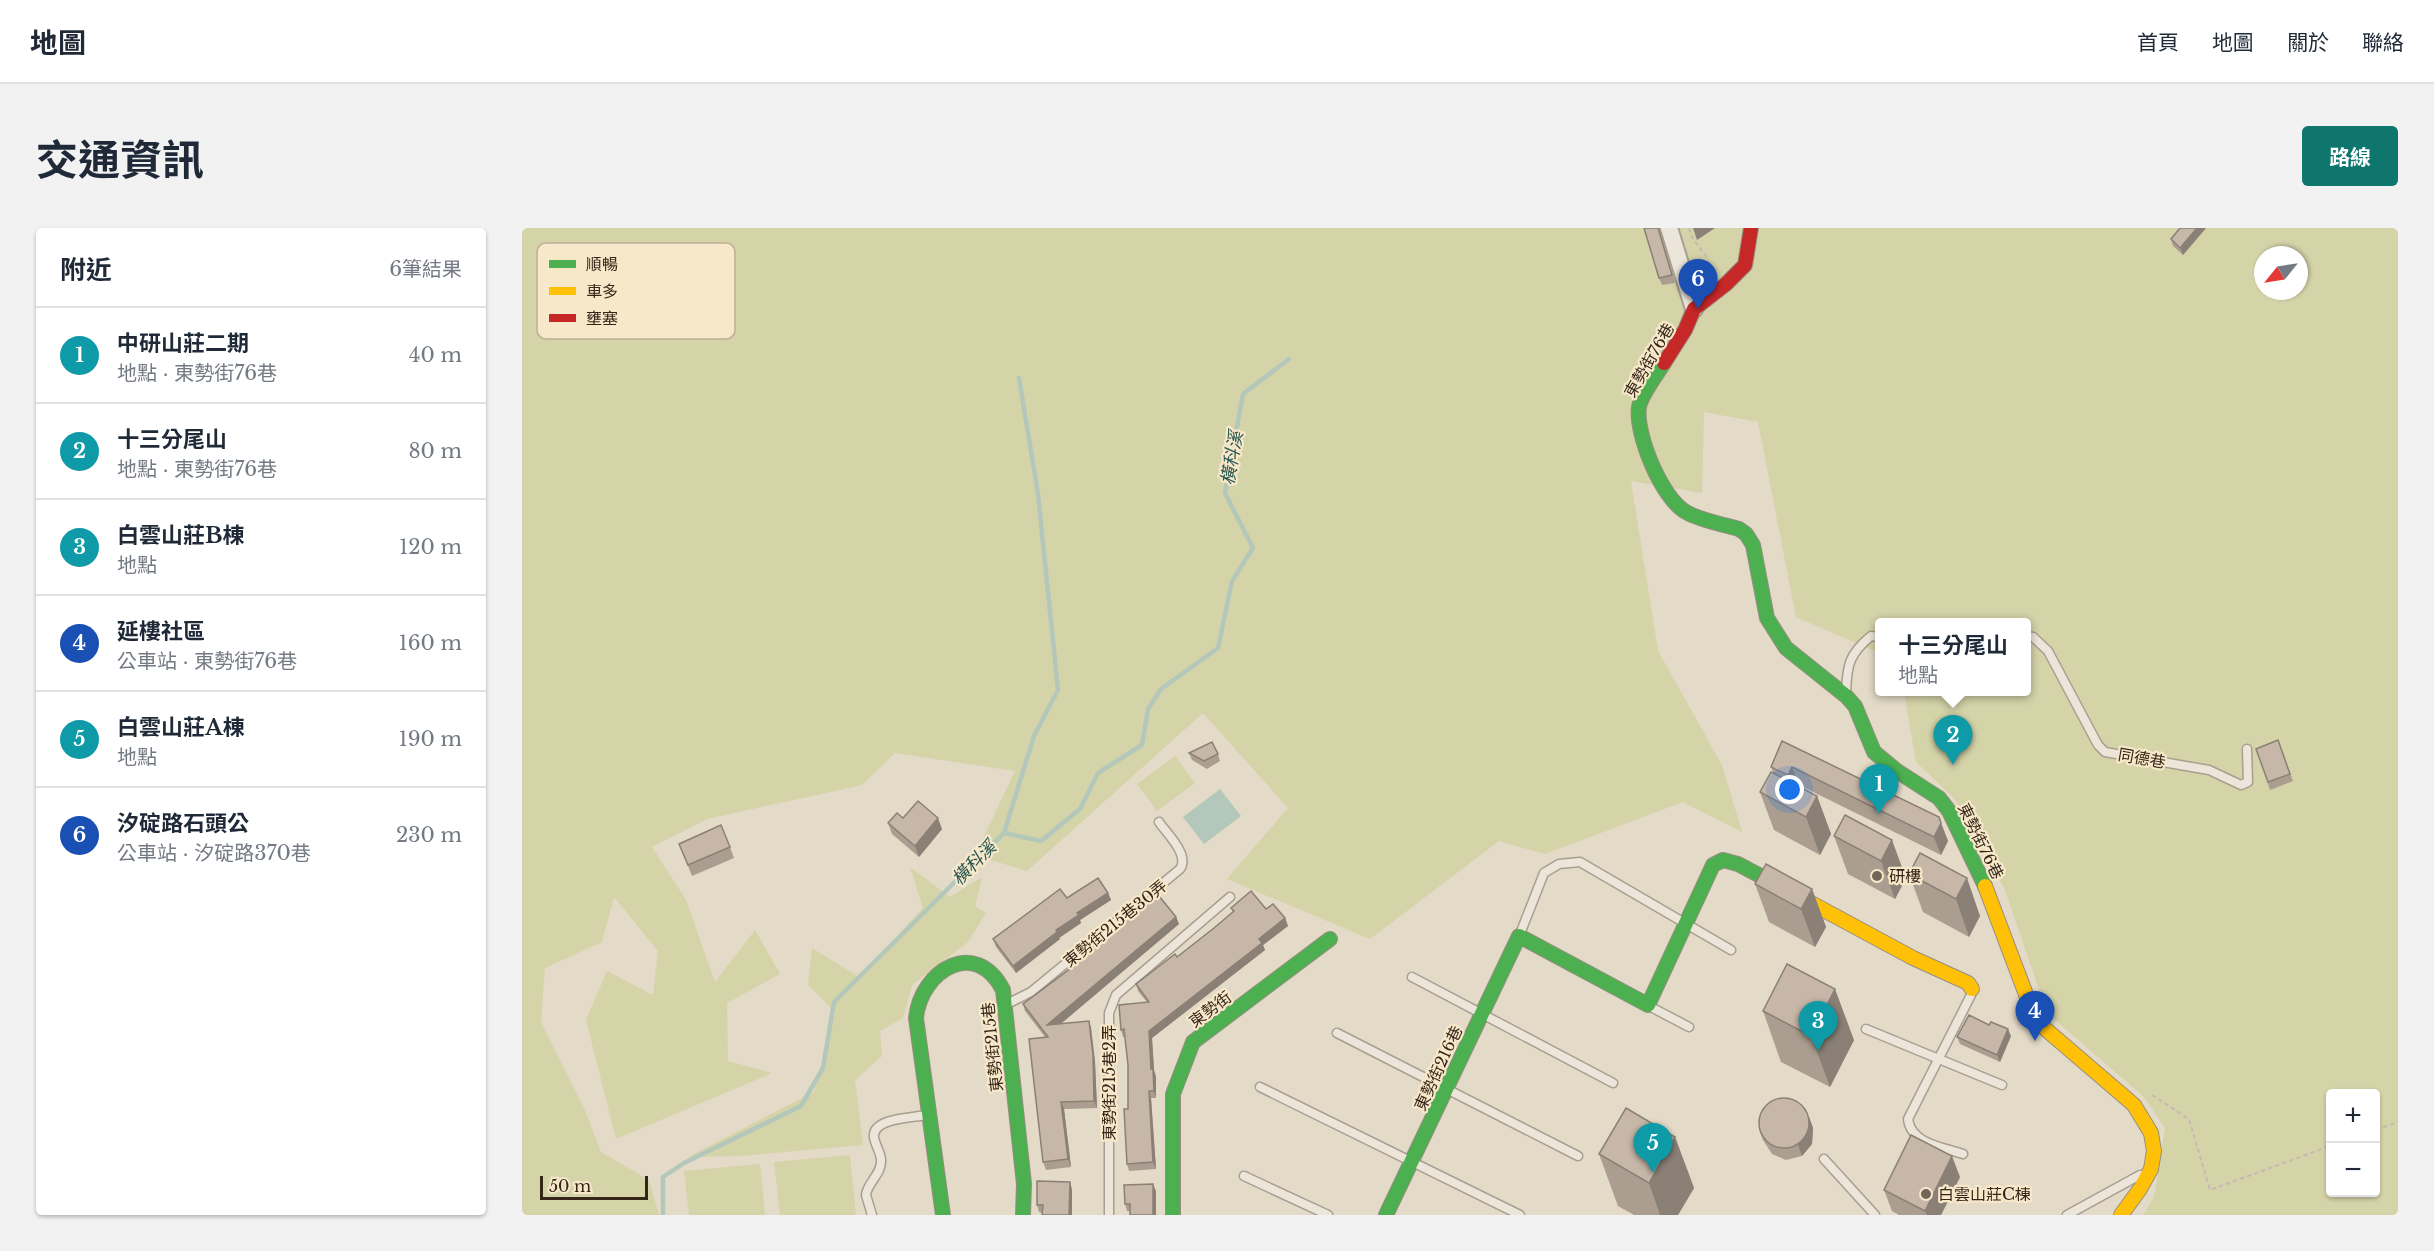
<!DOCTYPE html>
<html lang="zh-TW">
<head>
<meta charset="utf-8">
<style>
  :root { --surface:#fff; --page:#f2f2f3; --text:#1f2937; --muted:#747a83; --line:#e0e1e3; --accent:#0f766e }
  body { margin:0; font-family:"Libre Baskerville","Noto Sans TC",serif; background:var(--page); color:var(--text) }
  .controls { position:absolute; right:18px; bottom:18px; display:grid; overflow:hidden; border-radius:6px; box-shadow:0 2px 4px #0004 }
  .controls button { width:54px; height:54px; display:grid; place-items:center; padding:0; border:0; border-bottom:2px solid var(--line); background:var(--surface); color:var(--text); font:30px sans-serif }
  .compass { position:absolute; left:1732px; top:18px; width:54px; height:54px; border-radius:50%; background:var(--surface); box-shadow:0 2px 4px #0004; rotate:240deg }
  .scale { position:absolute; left:18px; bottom:15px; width:108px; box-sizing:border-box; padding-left:6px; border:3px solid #36261a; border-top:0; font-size:16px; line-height:21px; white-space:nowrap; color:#36261a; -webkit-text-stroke:4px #f7e8ca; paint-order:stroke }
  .you { position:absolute; left:1268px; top:562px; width:21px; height:21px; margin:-15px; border:4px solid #fff; border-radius:50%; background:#1a73e8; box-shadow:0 0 0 9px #1a73e833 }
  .badge { display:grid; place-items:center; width:39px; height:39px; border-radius:50%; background:var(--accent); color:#fff; font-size:20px; font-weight:700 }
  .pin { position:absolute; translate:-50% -50px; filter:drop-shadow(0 2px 3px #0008) }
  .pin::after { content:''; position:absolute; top:32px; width:21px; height:18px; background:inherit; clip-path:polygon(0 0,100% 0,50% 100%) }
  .popup { position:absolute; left:1353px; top:390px; width:156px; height:78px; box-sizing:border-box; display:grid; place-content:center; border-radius:6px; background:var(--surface); filter:drop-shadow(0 2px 4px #0005); font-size:20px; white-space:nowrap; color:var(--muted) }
  .popup b { font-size:22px; color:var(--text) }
  .popup::after { content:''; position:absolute; left:50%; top:100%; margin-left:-12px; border:12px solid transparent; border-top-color:var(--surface) }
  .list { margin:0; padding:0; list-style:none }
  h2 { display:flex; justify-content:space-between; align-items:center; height:78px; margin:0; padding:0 24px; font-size:26px }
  h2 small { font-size:20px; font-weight:400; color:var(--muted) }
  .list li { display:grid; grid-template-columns:39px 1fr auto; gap:18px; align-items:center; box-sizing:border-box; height:96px; padding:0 24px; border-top:2px solid var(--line) }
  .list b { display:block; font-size:22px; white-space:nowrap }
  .list p { margin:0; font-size:20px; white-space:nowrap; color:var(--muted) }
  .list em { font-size:20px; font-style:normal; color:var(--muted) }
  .map { position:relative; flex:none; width:1876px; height:987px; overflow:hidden; border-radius:6px }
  header { display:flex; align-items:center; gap:36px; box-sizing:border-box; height:84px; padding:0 30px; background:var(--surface); border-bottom:2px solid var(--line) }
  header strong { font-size:28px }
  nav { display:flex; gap:33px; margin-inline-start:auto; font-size:21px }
  .intro { display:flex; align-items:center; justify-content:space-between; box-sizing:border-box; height:144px; padding:0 36px }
  h1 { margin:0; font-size:42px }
  .button { padding:15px 27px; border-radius:6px; background:var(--accent); color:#fff; font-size:21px; font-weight:700 }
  main { display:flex; gap:36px; padding:0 36px }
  aside { flex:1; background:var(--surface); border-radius:6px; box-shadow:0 2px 4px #0004 }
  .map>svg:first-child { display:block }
</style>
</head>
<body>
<header>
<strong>地圖</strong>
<nav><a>首頁</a><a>地圖</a><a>關於</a><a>聯絡</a></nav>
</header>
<div class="intro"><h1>交通資訊</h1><a class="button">路線</a></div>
<main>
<aside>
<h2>附近<small>6筆結果</small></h2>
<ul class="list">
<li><span class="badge" style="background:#0f9aa8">1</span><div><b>中研山莊二期</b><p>地點 · 東勢街76巷</p></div><em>40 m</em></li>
<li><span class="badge" style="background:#0f9aa8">2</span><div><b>十三分尾山</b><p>地點 · 東勢街76巷</p></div><em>80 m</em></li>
<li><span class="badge" style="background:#0f9aa8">3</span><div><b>白雲山莊B棟</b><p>地點</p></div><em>120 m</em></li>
<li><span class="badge" style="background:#1a4fb4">4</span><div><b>延樓社區</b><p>公車站 · 東勢街76巷</p></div><em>160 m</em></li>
<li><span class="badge" style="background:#0f9aa8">5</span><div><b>白雲山莊A棟</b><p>地點</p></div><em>190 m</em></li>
<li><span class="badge" style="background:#1a4fb4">6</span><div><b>汐碇路石頭公</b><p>公車站 · 汐碇路370巷</p></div><em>230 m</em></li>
</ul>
</aside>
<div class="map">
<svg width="1876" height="987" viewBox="0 0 1876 987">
  <rect width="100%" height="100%" fill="#e3dac7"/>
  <g fill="#d5d3a8" fill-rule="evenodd">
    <path d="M0 0H1876V987H1621L1632 969 1643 900 1621 868 1525 785 1483 662 1432 570 1394 534 1382 464H1504V394H1358L1357 425 1274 389 1236 194 1182 184 1180 265 1109 253 1136 423 1200 537 1220 604 1161 574 1023 626 977 613 848 711 705 651 766 580 681 485 505 643 453 627 493 543 373 525 340 557 185 591 130 619 164 672 193 754 233 702 258 746 205 775 206 833 250 845 94 911 64 792 85 743 131 767 136 723 92 669 80 714 23 740 19 794 62 880 79 924 127 952 137 987H0ZM1741 27H1777V63H1741ZM1808 866H1854V964H1808Z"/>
    <polygon points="653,528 673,555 635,583 615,556"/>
    <polygon points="388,639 428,669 460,649 453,678 464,685 446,714 390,757 381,790 358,803 360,828 333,852 341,917 219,928 166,929 292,864 313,784 286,757 290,720 337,749 401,680"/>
    <polygon points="328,927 334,987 258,987 252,934"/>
    <polygon points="238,936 243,987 167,987 162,943"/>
  </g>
  <polygon fill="#b3c8ba" points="698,561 719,588 682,616 661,589"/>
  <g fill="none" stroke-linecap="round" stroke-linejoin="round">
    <g stroke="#b3c8ba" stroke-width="4.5">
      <polyline points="482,605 512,508 536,462 516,266 497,150"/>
      <polyline points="141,987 141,949 162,935 279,878 301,840 312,774 482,605 519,613 558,581 576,545 620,517 626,481 639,461 696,420 710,353 731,320 703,265 721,166 767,131"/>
    </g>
    <defs>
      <g id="lane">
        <polyline points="1504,408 1511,409 1526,423 1576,517 1583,524 1687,542 1719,557 1726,554 1725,521"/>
        <path d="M1324 464C1325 437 1327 426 1349 408L1358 409"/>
        <polyline points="998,706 1022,645 1037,636 1058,634 1209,722"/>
        <polyline points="890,749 1091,855"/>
        <path d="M485 776 509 764 658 641C668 627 645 606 637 594"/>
        <polyline points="1127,778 1167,799"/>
        <polyline points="1344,801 1480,857"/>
        <polyline points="815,805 1056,928"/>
        <polyline points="738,859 998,987"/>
        <path d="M1441 926C1421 919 1389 916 1386 891L1449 767 1450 762"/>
        <polyline points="1302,931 1353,987"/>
        <polyline points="722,948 806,987"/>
        <path d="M350 987 344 967C345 955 360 946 359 932 359 925 353 917 352 909 350 890 390 890 404 887"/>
        <polyline points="587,987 587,785 594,767 708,669"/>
        <polyline points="1545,987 1618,947"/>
      </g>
      <polyline id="street" points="1147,0 1172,81"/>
      <g id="fast">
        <path d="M1142 135C1135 146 1119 167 1117 179 1113 206 1140 271 1164 284 1179 293 1201 296 1217 301L1224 306 1231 317 1245 390 1264 420 1324 468 1333 478 1352 524 1375 543 1417 570 1427 583 1463 658"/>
        <path d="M421 987 394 790C399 742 454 709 481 762L502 956 501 987"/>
        <polyline points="651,987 651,866 671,814 808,711"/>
        <polyline points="864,987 997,708 1126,777 1191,637 1201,632 1216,636 1289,675"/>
      </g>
      <g id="slow">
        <polyline points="1463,658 1514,793 1612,877 1629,905 1632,923 1629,941 1618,961 1599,987"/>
        <polyline points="1289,675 1391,730 1446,755 1450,761"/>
      </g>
      <polyline id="jam" points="1142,135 1163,102 1172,81 1204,56 1223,37 1229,0"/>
    </defs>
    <use href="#lane" stroke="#a89f91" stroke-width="11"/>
    <use href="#street" stroke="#a89f91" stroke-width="20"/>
    <use href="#fast" stroke="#978e81" stroke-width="16"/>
    <use href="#slow" stroke="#978e81" stroke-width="16"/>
    <use href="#jam" stroke="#978e81" stroke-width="16"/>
    <g stroke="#c3bbb1" stroke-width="2" stroke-dasharray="4.5 3" stroke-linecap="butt">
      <polyline points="1167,0 1171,11 1186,31 1185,43 1178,50"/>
      <polyline points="1630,867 1667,891 1688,962 1808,918"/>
      <polyline points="1854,902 1876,894"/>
    </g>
    <use href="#lane" stroke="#ebe5da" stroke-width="8"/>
    <use href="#street" stroke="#ebe5da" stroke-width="16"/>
    <use href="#fast" stroke="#4caf50" stroke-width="14"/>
    <use href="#slow" stroke="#ffc107" stroke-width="14"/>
    <use href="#jam" stroke="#c62828" stroke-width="14"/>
  </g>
  <g fill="#ab9d90">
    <polygon points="1137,0 1153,55 1140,57 1137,50"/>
    <polygon points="1658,0 1684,0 1661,27 1651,18 1649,11"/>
    <polygon points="1756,512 1771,553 1748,562 1734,521"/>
    <polygon points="1260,513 1419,595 1426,613 1419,627 1277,557 1276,558 1295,568 1309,606 1298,627 1252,602 1238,564 1251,544 1249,539"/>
    <polygon points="667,525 696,526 698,533 685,541 670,532"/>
    <polygon points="1323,587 1384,650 1373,671 1326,646 1312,608"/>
    <polygon points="381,590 420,601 397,629 370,606 366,595"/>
    <polygon points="157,616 208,619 212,630 170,648"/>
    <polygon points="1398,625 1458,688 1447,709 1401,684 1387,646"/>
    <polygon points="1233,656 1290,661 1304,699 1293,719 1247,694"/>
    <polygon points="586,665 589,672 558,692 559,695 537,710 538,711 494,745 474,719 471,711 545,670"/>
    <polygon points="616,676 654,689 657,696 538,796 567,793 569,800 573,834 575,880 542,881 549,939 524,942 521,934 523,809 503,783 501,776 548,740 548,738 586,706 617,679"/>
    <polygon points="709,680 744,681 763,690 766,698 741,717 743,722 630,810 632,842 634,849 634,870 629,870 634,941 607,943 605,936 606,881 606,837 603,809 601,809 599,802 625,774 616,763 614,756 655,729 692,700 711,684"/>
    <polygon points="1241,783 1332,812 1308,859 1259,834"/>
    <polygon points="1489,808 1478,834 1438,816 1435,809"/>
    <polygon points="1287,889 1291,900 1290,916 1280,928 1264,932 1250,926 1241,912 1237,901"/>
    <polygon points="1153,909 1172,960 1156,987 1112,987 1096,978 1077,926"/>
    <polygon points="1438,949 1419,987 1377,987 1370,983 1362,962"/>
    <polygon points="548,954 550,962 550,987 520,987 520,985 517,984 515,977"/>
    <polygon points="634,963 608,983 605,983 603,976"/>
  </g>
  <g fill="#8b8076">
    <polygon points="1171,0 1193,0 1175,12"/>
    <polygon points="1675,0 1684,0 1661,27 1658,20"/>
    <polygon points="1270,539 1277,557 1273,566 1266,547"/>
    <polygon points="1295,568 1309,606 1298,627 1284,589"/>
    <polygon points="416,590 420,601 397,629 393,618"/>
    <polygon points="1419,595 1426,613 1419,627 1412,609"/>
    <polygon points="1370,612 1384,650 1373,671 1359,633"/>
    <polygon points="1445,650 1458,688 1447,709 1434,671"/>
    <polygon points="1290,661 1304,699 1293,719 1279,681"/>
    <polygon points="586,665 589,672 558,692 559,695 537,710 538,711 494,745 491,738 555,685"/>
    <polygon points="654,689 657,696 528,805 525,797"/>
    <polygon points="763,690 766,698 741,717 743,722 630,810 632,842 634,849 634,870 632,863 629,841 627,803"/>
    <polygon points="1313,761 1332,812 1308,859 1289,808"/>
    <polygon points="567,793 569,800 573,834 575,880 572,873"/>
    <polygon points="1486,801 1489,808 1478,834 1475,827"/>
    <polygon points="627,863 629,870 634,941 631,934"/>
    <polygon points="539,874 542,881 549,939 546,931"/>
    <polygon points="1287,889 1291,900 1290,916 1280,928 1276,917"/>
    <polygon points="1153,909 1172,960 1156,987 1138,987 1127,955"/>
    <polygon points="1430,928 1438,949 1419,987 1405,987 1403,983"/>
    <polygon points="548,954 550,962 550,987 547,987"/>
    <polygon points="631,956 634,963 634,987 631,987"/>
  </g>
  <g fill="#c7b7a8" stroke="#8b8076" stroke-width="1.5">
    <polygon points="1122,0 1136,0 1150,47 1137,50"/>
    <polygon points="1658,0 1675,0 1658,20 1649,11"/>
    <polygon points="1756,512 1768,546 1746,554 1734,521"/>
    <polygon points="1260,513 1417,589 1419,595 1412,609 1270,539 1266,547 1249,539"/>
    <polygon points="690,514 696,526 682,533 667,525"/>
    <polygon points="1249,544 1295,568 1284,589 1238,564"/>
    <polygon points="396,573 416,590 393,618 366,595 375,585 381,590"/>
    <polygon points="1323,587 1370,612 1359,633 1312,608"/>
    <polygon points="199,597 208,619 166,637 157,616"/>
    <polygon points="1398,625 1445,650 1434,671 1387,646"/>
    <polygon points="1244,636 1290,661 1279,681 1233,656"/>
    <polygon points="576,650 586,665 555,685 557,687 534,702 535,704 491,738 471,711 538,661 545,670"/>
    <polygon points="633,663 654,689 525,797 567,793 571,827 572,873 539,874 546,931 521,934 507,811 526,809 501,776 549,740 548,738 586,706 618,679 616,676"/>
    <polygon points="729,663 744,681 751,676 763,690 737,711 740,715 627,803 629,841 631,841 632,863 627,863 631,934 605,936 602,881 606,881 606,837 602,801 599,802 597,777 627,774 614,756 653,726 655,729 692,700 712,683 709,680"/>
    <polygon points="1265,736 1313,761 1289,808 1241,783"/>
    <polygon points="1447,787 1467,797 1469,794 1486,801 1475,827 1435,809"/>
    <circle cx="1262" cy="895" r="25"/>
    <polygon points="1104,880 1153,909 1127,955 1077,926"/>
    <polygon points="1389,907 1430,928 1403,983 1362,962"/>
    <polygon points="515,953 548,954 547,987 520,987 521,977 515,977"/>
    <polygon points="631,956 631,987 608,987 608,976 603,976 602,957"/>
  </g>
  <g fill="#736557" stroke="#f7e8ca" stroke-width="2">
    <circle cx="1355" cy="648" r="6"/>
    <circle cx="1404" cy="966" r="6"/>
  </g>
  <g text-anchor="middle" stroke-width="4.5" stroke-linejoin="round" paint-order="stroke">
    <g font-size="16" fill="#36261a" stroke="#f7e8ca">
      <text transform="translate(1127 132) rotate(-60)" y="6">東勢街76巷</text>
      <text transform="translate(1620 530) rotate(10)" y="6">同德巷</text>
      <text transform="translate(1459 613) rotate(64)" y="6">東勢街76巷</text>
      <text transform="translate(593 695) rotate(-39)" y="6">東勢街215巷30弄</text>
      <text transform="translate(688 781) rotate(-37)" y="6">東勢街</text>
      <text transform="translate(470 819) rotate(-96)" y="6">東勢街215巷</text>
      <text transform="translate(916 840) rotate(-65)" y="6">東勢街216巷</text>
      <text transform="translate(587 855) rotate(-90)" y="6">東勢街215巷2弄</text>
    </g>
    <g font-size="16" fill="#36261a" stroke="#f7e8ca" text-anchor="start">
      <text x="1367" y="654">研樓</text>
      <text x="1416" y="972">白雲山莊C棟</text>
    </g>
    <g font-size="18" font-style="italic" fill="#285752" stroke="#f7e8ca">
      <text transform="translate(710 230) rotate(-80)" y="6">橫科溪</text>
      <text transform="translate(452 635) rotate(-45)" y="6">橫科溪</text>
    </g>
  </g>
  <rect x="15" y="15" width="198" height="96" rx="9" fill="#f7e8ca" stroke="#bdae95" stroke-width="1.5"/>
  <rect x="27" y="32" width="27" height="8" fill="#4caf50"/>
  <rect x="27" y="59" width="27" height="8" fill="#ffc107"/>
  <rect x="27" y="86" width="27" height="8" fill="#c62828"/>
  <g font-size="16" fill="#36261a">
    <text x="64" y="42">順暢</text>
    <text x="64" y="69">車多</text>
    <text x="64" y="96">壅塞</text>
  </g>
</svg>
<div class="controls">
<button>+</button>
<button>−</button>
</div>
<svg class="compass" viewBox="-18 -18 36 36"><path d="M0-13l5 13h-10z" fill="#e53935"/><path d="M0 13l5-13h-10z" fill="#747a83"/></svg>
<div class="scale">50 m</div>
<div class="you"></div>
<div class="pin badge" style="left:1357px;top:586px;background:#0f9aa8">1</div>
<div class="pin badge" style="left:1431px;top:537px;background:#0f9aa8">2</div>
<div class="popup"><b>十三分尾山</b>地點</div>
<div class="pin badge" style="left:1296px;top:823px;background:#0f9aa8">3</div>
<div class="pin badge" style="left:1513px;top:813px;background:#1a4fb4">4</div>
<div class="pin badge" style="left:1131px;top:945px;background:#0f9aa8">5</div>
<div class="pin badge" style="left:1176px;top:81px;background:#1a4fb4">6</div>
</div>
</main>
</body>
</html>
